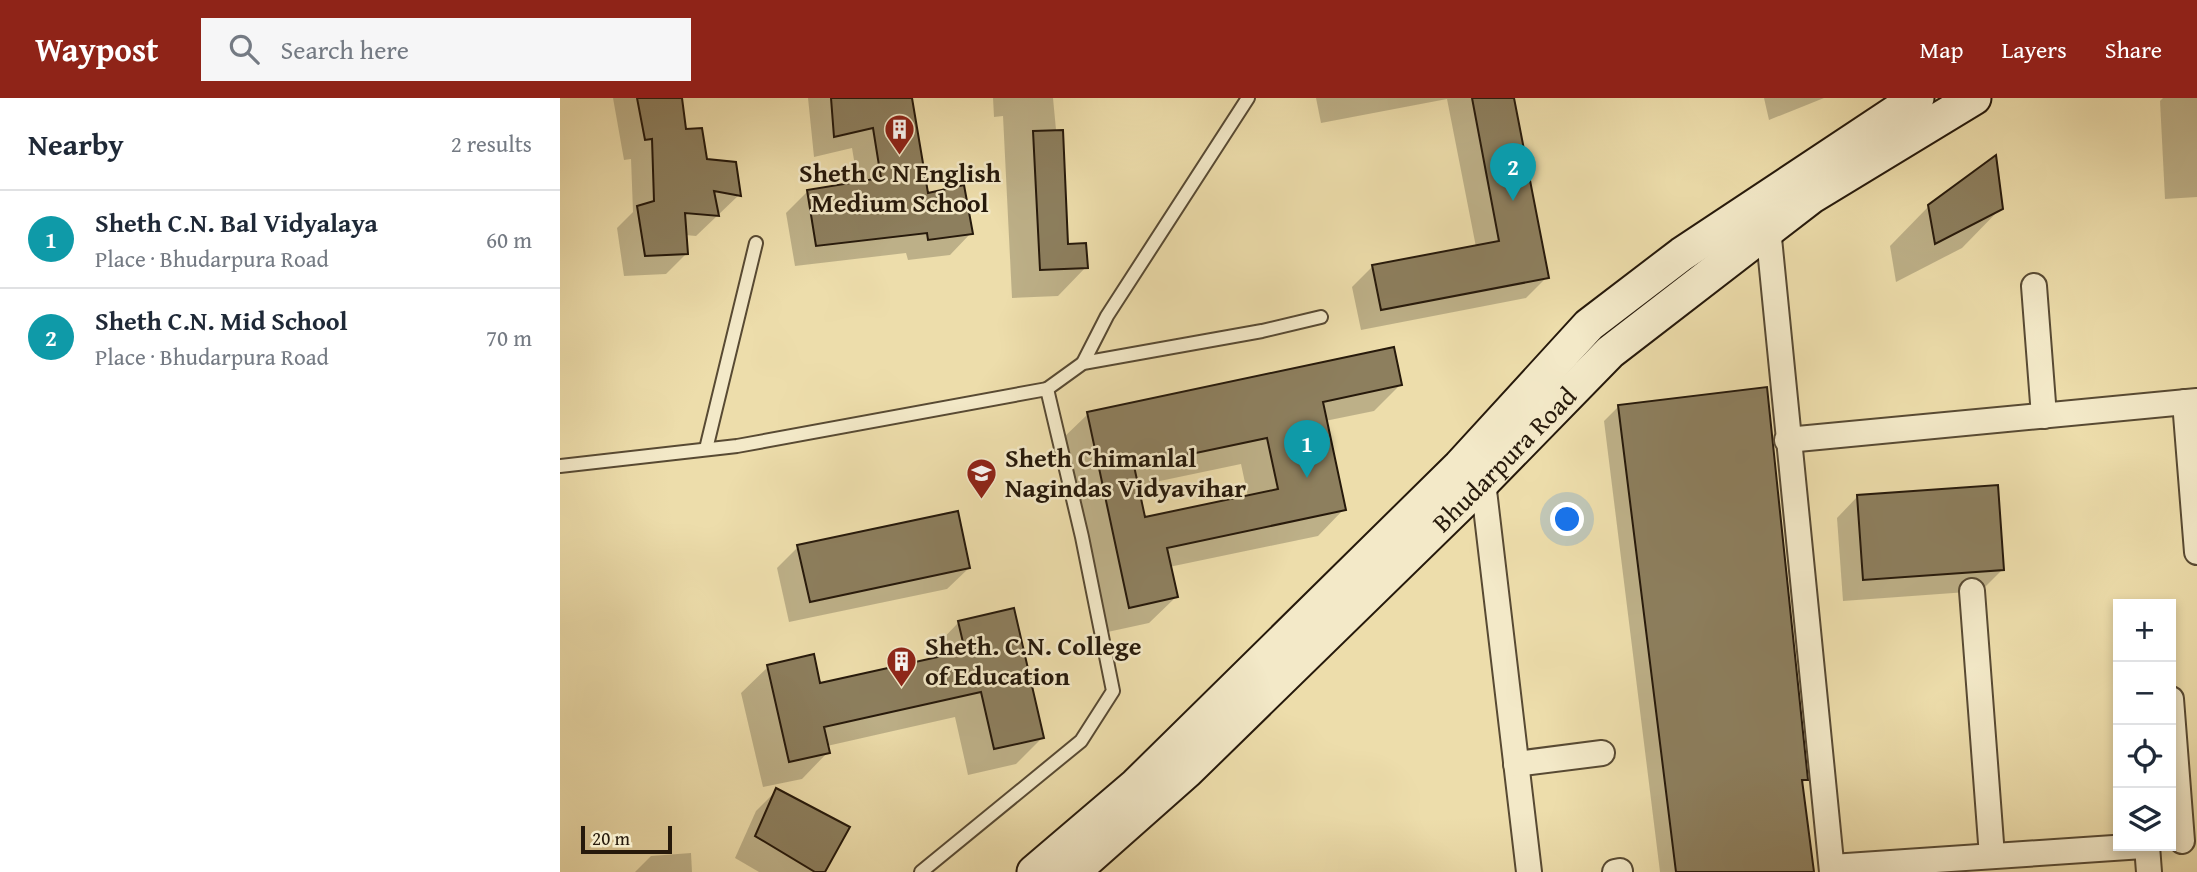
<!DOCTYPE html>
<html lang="en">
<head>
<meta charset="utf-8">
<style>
  :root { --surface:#fff; --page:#f6f6f7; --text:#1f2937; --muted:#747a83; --line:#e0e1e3; --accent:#8f2418 }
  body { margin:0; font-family:"Gentium Book Plus",serif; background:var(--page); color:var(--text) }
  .controls { position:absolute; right:21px; bottom:21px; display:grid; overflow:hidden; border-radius:0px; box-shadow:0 4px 10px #0003 }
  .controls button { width:63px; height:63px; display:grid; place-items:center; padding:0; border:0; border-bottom:2px solid var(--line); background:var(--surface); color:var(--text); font:35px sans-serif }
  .scale { position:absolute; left:21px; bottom:18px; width:91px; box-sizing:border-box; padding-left:7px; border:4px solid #26190b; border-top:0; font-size:19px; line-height:24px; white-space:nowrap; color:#26190b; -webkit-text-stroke:5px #f3e9c8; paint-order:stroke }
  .you { position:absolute; left:1008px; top:422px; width:24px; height:24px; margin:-18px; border:5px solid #fff; border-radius:50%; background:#1a73e8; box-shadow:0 0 0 10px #1a73e833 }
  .badge { display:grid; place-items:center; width:46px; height:46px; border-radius:50%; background:var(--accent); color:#fff; font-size:23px; font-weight:700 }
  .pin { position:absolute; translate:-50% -58px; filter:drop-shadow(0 2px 4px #0008) }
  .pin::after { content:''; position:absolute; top:37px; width:24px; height:21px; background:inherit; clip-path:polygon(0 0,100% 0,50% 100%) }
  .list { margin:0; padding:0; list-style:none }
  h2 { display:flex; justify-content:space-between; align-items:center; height:91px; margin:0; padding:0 28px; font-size:30px }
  h2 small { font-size:23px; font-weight:400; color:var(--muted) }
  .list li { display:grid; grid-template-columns:46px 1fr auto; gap:21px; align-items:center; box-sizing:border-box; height:98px; padding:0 28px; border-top:2px solid var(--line) }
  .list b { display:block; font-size:26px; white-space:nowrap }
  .list p { margin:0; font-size:23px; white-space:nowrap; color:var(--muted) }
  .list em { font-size:23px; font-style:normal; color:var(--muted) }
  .icon { flex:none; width:38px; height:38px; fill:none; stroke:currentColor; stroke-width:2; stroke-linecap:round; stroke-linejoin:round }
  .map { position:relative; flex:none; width:1637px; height:774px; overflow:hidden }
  header { display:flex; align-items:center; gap:42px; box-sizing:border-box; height:98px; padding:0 35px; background:var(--accent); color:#fff }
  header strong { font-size:33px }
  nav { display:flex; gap:38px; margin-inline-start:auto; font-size:24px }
  .search { width:490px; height:63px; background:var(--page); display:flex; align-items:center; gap:18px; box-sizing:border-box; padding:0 24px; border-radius:0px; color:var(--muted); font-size:26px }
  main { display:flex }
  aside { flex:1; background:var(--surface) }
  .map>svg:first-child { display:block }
</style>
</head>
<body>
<header>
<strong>Waypost</strong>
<div class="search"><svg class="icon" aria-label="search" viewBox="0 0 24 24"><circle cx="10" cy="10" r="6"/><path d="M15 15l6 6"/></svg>Search here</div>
<nav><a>Map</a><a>Layers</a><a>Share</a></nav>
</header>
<main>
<aside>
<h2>Nearby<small>2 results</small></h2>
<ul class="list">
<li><span class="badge" style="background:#0f9aa8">1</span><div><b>Sheth C.N. Bal Vidyalaya</b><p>Place · Bhudarpura Road</p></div><em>60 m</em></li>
<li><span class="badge" style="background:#0f9aa8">2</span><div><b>Sheth C.N. Mid School</b><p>Place · Bhudarpura Road</p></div><em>70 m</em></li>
</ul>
</aside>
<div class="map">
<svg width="1637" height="774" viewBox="0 0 1637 774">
  <rect width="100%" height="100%" fill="#edddab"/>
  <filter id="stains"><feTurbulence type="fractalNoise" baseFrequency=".00286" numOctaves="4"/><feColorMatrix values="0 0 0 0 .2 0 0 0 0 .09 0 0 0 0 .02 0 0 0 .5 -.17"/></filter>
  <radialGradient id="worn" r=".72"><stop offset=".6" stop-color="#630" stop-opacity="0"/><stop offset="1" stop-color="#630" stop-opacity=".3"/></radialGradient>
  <g fill="#0003" fill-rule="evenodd">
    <polygon points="53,0 120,0 125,33 145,63 179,97 136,138 125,137 127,155 106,176 64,178 57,130 73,114 71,61 64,62"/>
    <polygon points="248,0 350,0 367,97 411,135 390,157 348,162 346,155 235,168 226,115 247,94 298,86 292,50 254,59"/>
    <polygon points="433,0 493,0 507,147 526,169 498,198 452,200 443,18 434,19"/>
    <polygon points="756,0 952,0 987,179 966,200 801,232 792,189 813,168 916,149 887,1 761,25"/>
    <polygon points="1204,0 1264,0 1209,22"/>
    <polygon points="1603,0 1637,0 1637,99 1605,101 1600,3"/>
    <polygon points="1369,108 1441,110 1402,150 1336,184 1330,148"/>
    <path d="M840 287 814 313 765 323 784 411 758 438 609 469 616 499 589 525 543 535 501 342 528 316ZM681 366 688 399 583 421 576 388Z"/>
    <polygon points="1059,308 1246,681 1241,686 1252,774 1100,774 1044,323"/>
    <polygon points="1298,398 1442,472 1421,493 1283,503 1277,420"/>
    <polygon points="238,449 409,470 387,491 229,524 217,470"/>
    <polygon points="399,524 482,640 456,666 408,677 395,619 267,648 268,654 242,681 203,689 181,595 208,569 259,587 375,561 373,551"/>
    <polygon points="217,692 263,774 199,774 175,760 196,713"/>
    <polygon points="131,755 132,774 75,774 91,758"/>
  </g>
  <g fill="#8d7f5e" stroke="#26190b" stroke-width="2" fill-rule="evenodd">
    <polygon points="77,0 122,0 126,31 142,30 147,61 176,64 181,98 154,93 159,118 125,115 128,156 85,158 77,108 94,103 92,41 85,42"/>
    <polygon points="271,0 352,0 368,95 404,87 413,136 368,142 367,135 256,148 247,92 321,80 313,30 274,39"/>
    <polygon points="912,0 954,0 989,180 821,212 812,167 939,143"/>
    <polygon points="503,32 508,146 526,145 528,170 480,172 473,33"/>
    <polygon points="1436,57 1443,111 1375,146 1368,107"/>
    <path d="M834 249 842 287 763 304 786 412 607 450 618 499 569 510 527 314ZM707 340 718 391 585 419 574 368Z"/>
    <polygon points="1207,289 1248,682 1242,682 1254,774 1116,774 1058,307"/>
    <polygon points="1438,387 1444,472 1303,482 1297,397"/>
    <polygon points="398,413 410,470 250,504 237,447"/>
    <polygon points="454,510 484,640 434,651 421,594 264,629 270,655 229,664 207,567 254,556 260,585 405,553 398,523"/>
    <polygon points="216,690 290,729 265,774 255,774 195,738"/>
  </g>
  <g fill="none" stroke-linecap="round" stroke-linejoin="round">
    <defs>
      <g id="lane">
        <polyline points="523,265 547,218 688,0"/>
        <polyline points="487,291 523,265 702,233 761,219"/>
        <polyline points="146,351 196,145"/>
        <polyline points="0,368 177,348 487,291 522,439 553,593 521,643 361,774"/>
      </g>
      <g id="street">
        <polyline points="1207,120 1272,774"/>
        <polyline points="1474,188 1484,318"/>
        <polyline points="1625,304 1637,454"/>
        <polyline points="1227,342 1637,303"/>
        <polyline points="916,373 923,384 969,774"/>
        <polyline points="1412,493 1432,758"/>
        <polyline points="1611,601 1622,743"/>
        <polyline points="956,666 1042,655"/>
        <polyline points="1587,748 1589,774"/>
        <polyline points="1272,769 1583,748"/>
        <polyline points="1055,774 1060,773"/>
      </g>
      <g id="secondary">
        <polyline points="474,774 576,687 900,368 1029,227 1122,156 1357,0"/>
        <path id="s1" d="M513 774 626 674 923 384 1050 254 1251 99 1414 0"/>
      </g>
    </defs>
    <use href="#lane" stroke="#584a33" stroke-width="16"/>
    <use href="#street" stroke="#584a33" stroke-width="28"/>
    <use href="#secondary" stroke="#26190b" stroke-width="37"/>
    <use href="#lane" stroke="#f3e9c8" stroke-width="12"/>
    <use href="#street" stroke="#f3e9c8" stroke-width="24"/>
    <use href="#secondary" stroke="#f3e9c8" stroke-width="33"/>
  </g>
  <defs>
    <symbol id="building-pin" viewBox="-11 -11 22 30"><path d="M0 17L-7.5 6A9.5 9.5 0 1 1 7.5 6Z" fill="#8f2418" stroke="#f3e9c8"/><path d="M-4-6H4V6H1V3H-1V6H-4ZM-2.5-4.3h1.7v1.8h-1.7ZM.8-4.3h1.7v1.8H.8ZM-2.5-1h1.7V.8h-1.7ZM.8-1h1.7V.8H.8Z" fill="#fff"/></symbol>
    <symbol id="school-pin" viewBox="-11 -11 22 30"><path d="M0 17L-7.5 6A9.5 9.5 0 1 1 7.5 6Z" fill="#8f2418" stroke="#f3e9c8"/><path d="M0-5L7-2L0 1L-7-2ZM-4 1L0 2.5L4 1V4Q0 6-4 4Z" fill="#fff"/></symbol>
  </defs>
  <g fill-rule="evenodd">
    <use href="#building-pin" x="322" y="14" width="35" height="47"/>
    <use href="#school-pin" x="404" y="358" width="35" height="47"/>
    <use href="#building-pin" x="324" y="546" width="35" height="47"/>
  </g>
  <g text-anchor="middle" stroke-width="5" stroke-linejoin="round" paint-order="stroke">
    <g font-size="26" font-weight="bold" fill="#26190b" stroke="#f3e9c8" text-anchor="start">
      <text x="340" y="84" text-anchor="middle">Sheth C N English<tspan x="340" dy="30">Medium School</tspan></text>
      <text x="445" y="369">Sheth Chimanlal<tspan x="445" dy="30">Nagindas Vidyavihar</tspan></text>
      <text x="365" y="557">Sheth. C.N. College<tspan x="365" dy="30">of Education</tspan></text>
    </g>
    <g font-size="26" fill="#26190b" stroke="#f3e9c8">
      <text dy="9" stroke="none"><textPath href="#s1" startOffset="597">Bhudarpura Road</textPath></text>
    </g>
  </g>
  <rect width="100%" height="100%" filter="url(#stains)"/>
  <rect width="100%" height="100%" fill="url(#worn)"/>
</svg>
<div class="controls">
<button>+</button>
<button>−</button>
<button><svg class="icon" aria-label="locate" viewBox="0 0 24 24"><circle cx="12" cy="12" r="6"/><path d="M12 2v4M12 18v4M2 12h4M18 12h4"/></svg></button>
<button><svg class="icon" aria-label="layers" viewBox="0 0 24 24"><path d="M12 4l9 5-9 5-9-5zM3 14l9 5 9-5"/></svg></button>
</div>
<div class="scale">20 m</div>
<div class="you"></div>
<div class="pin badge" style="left:747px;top:380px;background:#0f9aa8">1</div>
<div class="pin badge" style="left:953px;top:103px;background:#0f9aa8">2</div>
</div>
</main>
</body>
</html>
